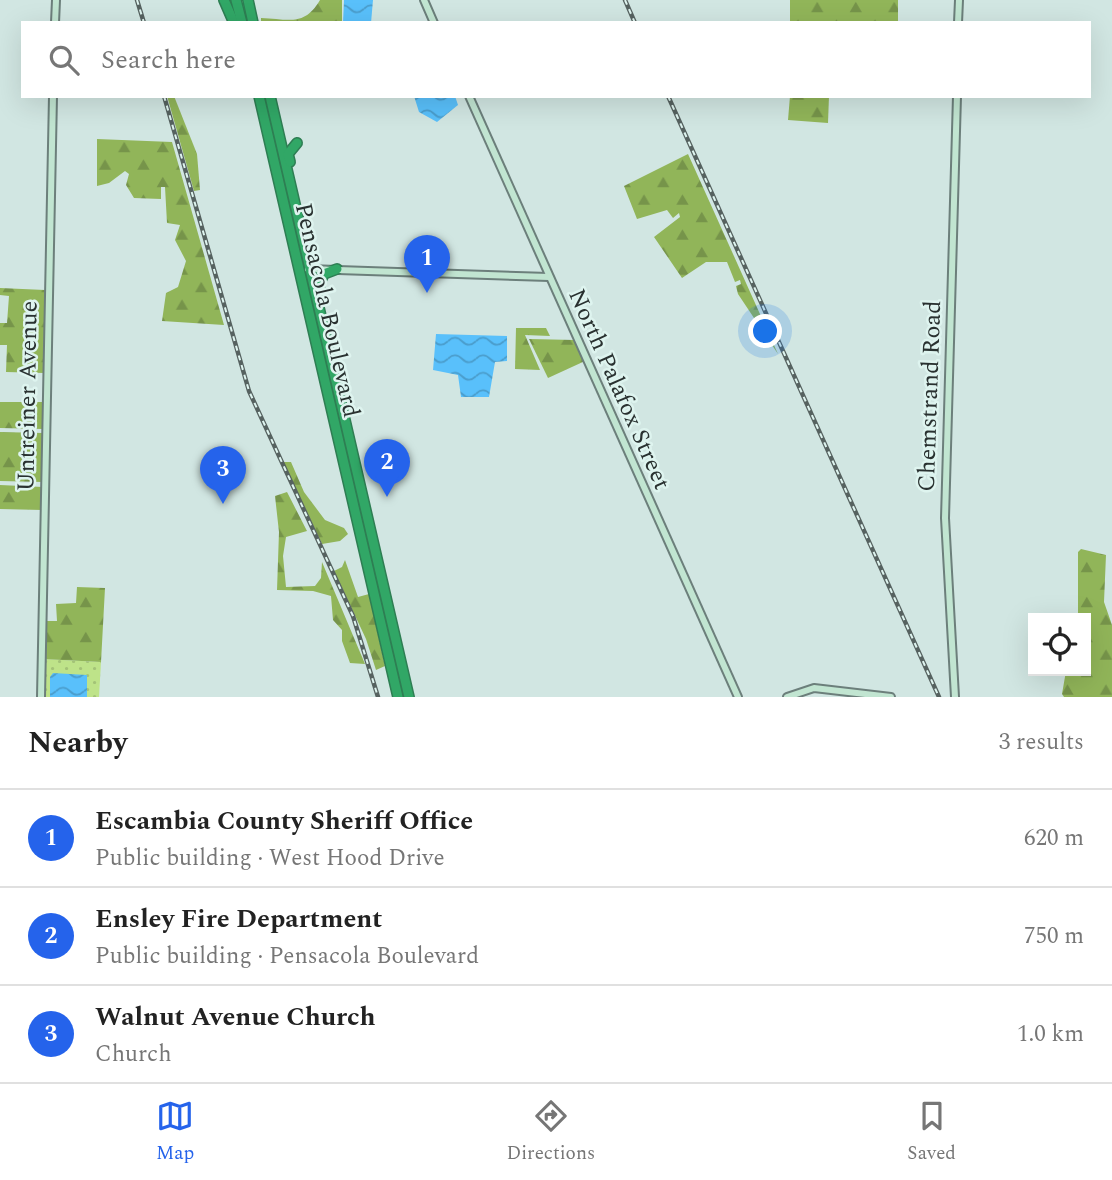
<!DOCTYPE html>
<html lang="en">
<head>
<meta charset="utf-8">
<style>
  :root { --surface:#fff; --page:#f6f6f6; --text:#222; --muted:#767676; --line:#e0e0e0; --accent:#2563eb }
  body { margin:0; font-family:Spectral,serif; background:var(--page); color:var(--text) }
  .controls { position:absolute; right:21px; bottom:21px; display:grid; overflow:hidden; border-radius:0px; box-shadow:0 7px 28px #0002 }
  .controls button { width:63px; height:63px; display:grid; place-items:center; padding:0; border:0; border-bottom:2px solid var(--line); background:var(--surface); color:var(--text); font:35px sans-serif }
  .you { position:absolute; left:766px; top:332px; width:24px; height:24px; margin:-18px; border:5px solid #fff; border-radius:50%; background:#1a73e8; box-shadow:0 0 0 10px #1a73e833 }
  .badge { display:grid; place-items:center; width:46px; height:46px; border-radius:50%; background:var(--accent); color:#fff; font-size:23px; font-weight:700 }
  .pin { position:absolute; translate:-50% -58px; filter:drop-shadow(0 2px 4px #0008) }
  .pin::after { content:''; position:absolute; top:37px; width:24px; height:21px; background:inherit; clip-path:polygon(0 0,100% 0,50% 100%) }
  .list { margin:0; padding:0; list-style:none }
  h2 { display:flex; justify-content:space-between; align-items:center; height:91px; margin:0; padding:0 28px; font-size:30px }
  h2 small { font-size:23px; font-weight:400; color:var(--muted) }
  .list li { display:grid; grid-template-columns:46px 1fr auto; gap:21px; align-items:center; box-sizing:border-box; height:98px; padding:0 28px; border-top:2px solid var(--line) }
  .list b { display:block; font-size:26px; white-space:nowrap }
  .list p { margin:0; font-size:23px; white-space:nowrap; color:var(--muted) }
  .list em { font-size:23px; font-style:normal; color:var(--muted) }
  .icon { flex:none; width:38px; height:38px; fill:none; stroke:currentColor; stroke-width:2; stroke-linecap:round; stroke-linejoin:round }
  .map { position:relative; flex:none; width:1112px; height:697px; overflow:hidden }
  .search { position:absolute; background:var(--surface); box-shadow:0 7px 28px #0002; left:21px; right:21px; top:21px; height:77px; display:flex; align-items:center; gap:18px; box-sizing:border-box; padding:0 24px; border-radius:0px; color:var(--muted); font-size:26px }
  .sheet { height:385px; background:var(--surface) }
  nav { display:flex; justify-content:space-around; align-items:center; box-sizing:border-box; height:98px; border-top:2px solid var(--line); background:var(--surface); font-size:19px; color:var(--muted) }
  nav a { display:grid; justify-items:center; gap:4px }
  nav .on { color:var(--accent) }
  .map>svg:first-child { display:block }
</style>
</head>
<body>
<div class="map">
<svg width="1112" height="697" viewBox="0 0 1112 697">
  <defs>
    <pattern id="grass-dots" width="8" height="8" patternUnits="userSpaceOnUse" patternTransform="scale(1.75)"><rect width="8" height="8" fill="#bee389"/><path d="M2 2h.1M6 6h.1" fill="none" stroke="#a3c377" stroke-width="1.8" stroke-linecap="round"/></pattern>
    <pattern id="forest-firs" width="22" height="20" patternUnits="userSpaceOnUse" patternTransform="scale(1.75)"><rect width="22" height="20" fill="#91b559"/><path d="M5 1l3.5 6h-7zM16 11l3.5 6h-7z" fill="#76944a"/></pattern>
    <pattern id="water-waves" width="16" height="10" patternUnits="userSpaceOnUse" patternTransform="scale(1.75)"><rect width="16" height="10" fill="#59c0fb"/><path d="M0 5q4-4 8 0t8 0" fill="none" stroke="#4a9dcc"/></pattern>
  </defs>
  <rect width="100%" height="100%" fill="#d1e6e2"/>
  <polygon fill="url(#grass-dots)" points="43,659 101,662 99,697 45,697"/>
  <g fill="url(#forest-firs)">
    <path d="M320 0H342V23H261V18C289 19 304 27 320 0Z"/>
    <rect x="790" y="0" width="108" height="23"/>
    <polygon points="167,96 174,96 197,154 200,190 194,191"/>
    <polygon points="790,96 829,96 828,123 788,120"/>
    <polygon points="97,139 172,142 224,325 162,321 166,293 178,287 186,261 175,240 180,225 167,223 165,187 161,187 161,199 134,198 126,185 129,174 125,171 109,183 97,186"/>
    <polygon points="688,154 778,354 738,294 736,286 741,284 740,280 735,282 727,262 706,262 682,278 654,237 680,217 679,213 673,218 667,210 637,219 624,186"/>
    <polygon points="0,288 45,290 44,373 6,372 7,345 0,345 0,323 7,323 9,296 0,295"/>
    <polygon points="516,328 546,328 550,336 525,335 540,370 515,369"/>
    <polygon points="529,339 575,340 585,361 548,378"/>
    <polygon points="0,402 44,402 43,429 0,428"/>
    <polygon points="0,432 43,433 43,482 0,481"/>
    <polygon points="283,462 291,462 304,492 325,520 344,528 348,534 340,541 322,544"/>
    <polygon points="0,485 43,487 42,510 0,509"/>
    <polygon points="287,492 307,531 286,537 283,556 286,587 315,586 321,578 322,562 365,664 350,663 342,641 342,630 333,620 331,596 313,591 277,590 279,532 275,496"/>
    <polygon points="1081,549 1106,555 1104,602 1112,625 1112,697 1064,697 1062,694 1066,671 1086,671 1086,618 1078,618 1078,552"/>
    <polygon points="345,560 358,597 369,594 385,666 376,670 366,639 334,571 342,567"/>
    <polygon points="77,587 105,588 101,662 43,659 44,621 57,621 56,604 76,603"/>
  </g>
  <g fill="url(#water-waves)">
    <polygon points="344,0 373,0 371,23 343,23"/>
    <polygon points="414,96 455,96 458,105 437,122 419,112"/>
    <polygon points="436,334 507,336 507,361 495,362 489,397 461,397 458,375 433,370"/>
    <polygon points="53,673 87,675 87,697 50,697 50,677"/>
  </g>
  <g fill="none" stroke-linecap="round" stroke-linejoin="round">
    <defs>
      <g id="secondary">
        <polyline points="424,0 434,23"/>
        <polyline points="55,23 56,0"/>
        <polyline points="958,23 959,0"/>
        <polyline points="469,96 738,697"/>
        <polyline points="308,269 549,277"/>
        <polyline points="41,697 53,96"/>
        <polyline points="787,697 814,688 891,697"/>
        <polyline points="955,697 945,518 957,96"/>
      </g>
      <g id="highway">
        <polyline points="224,0 234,23"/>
        <polyline points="236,0 242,23"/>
        <polyline points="248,0 253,23"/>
        <polyline points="259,96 398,697"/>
        <polyline points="270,96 409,697"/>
        <polyline points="290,162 288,154 297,143"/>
        <polyline points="320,291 319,284 324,274 337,269"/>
      </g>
    </defs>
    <use href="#secondary" stroke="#6c7f7b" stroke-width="10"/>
    <use href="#highway" stroke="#2e7e53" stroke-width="12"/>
    <use href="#secondary" stroke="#c1e5d1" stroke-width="6"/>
    <use href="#highway" stroke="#31a766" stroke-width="9"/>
    <defs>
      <g id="rail">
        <polyline points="137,0 144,23"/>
        <polyline points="625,0 635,23"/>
        <polyline points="164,96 249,391 353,616 378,697"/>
        <polyline points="668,96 939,697"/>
      </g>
    </defs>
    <use href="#rail" stroke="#566260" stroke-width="4.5"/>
    <use href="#rail" stroke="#def4ef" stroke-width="2" stroke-dasharray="5" stroke-linecap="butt"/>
  </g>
  <g text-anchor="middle" stroke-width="5" stroke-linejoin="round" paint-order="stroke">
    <g font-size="24" fill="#293130" stroke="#def4ef">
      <text transform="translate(328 310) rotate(77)" y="8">Pensacola Boulevard</text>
      <text transform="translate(620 389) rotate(66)" y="8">North Palafox Street</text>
      <text transform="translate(27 396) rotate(-89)" y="8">Untreiner Avenue</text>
      <text transform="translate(929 396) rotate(-88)" y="8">Chemstrand Road</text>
    </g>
  </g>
</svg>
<div class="controls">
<button><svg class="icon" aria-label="locate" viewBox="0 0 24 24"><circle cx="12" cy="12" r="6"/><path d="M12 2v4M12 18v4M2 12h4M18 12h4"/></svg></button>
</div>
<div class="you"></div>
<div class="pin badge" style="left:427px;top:293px">1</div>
<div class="pin badge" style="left:387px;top:497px">2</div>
<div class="pin badge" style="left:223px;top:504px">3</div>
<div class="search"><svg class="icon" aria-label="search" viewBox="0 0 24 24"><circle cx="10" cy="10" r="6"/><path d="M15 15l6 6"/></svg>Search here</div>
</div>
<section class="sheet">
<h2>Nearby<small>3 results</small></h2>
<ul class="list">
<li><span class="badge">1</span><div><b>Escambia County Sheriff Office</b><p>Public building · West Hood Drive</p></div><em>620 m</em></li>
<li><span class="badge">2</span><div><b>Ensley Fire Department</b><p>Public building · Pensacola Boulevard</p></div><em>750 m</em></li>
<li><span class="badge">3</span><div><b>Walnut Avenue Church</b><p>Church</p></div><em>1.0 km</em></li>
</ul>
</section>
<nav>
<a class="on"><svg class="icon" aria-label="map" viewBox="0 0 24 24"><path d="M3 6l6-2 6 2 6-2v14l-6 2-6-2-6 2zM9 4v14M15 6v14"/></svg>Map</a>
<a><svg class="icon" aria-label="directions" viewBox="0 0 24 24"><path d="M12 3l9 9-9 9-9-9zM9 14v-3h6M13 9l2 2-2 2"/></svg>Directions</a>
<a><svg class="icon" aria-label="saved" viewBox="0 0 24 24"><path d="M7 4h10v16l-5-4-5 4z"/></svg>Saved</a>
</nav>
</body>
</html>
